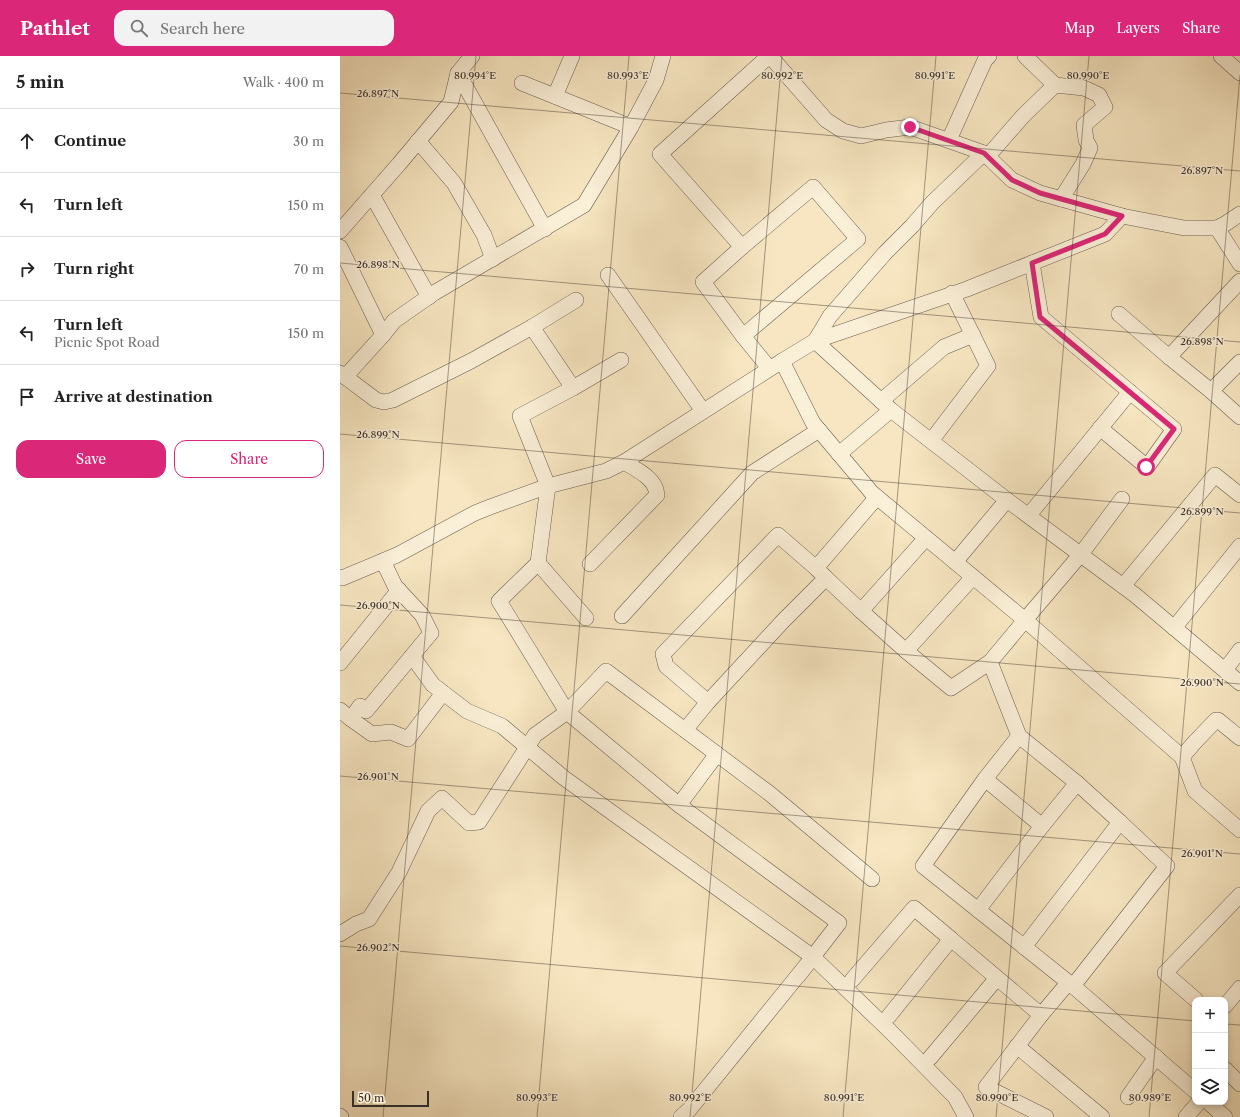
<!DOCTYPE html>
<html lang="en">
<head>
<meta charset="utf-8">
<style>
  :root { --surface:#fff; --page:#f2f2f2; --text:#222; --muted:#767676; --line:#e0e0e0; --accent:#db2777 }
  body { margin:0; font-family:"Libre Caslon Text",serif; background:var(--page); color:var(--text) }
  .controls { position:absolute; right:12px; bottom:12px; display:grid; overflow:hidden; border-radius:8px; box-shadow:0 2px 6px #0003 }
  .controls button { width:36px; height:36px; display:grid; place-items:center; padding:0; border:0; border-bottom:1px solid var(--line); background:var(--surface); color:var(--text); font:20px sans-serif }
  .scale { position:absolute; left:12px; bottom:10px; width:77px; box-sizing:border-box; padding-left:4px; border:2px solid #3b3028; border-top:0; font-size:11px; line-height:14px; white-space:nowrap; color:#3b3028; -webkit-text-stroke:3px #faefd7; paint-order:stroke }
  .stop { position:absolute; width:12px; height:12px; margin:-9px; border:3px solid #db2777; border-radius:50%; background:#fff }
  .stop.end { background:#db2777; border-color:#fff; box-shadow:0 1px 4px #0008 }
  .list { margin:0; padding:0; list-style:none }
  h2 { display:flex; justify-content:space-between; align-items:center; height:52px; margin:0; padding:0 16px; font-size:17px }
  h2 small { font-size:13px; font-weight:400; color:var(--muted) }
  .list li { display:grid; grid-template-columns:26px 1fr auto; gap:12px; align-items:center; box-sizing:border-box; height:64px; padding:0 16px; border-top:1px solid var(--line) }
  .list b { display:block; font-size:15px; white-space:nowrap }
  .list p { margin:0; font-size:13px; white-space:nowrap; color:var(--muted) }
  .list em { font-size:13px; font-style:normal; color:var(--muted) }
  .actions { display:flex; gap:8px; padding:12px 16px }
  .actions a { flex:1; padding:9px 0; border:1px solid var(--accent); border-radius:12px; text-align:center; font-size:14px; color:var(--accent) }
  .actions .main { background:var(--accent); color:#fff }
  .icon { flex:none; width:22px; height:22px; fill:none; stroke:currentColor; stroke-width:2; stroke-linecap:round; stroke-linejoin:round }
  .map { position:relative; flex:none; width:900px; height:1061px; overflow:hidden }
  header { display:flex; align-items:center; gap:24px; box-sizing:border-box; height:56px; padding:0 20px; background:var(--accent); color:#fff }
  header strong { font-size:19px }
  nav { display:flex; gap:22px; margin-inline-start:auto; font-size:14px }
  .search { width:280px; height:36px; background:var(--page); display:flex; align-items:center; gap:10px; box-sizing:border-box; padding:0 14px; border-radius:12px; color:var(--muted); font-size:15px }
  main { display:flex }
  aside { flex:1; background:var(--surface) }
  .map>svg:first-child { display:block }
</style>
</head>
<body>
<header>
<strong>Pathlet</strong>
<div class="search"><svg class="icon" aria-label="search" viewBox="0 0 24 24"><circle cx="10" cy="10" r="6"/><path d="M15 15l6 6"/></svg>Search here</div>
<nav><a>Map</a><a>Layers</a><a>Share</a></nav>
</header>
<main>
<aside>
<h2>5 min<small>Walk · 400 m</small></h2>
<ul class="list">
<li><svg class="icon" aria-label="ahead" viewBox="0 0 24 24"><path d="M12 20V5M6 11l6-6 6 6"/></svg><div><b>Continue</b></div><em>30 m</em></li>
<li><svg class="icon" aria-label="left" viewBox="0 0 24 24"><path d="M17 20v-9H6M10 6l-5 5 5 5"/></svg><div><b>Turn left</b></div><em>150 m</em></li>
<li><svg class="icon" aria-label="right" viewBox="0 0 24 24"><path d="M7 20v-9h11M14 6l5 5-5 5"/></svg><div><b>Turn right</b></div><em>70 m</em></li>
<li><svg class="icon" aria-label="left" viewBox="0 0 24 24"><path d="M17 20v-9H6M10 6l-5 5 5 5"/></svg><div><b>Turn left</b><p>Picnic Spot Road</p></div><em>150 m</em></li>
<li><svg class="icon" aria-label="arrive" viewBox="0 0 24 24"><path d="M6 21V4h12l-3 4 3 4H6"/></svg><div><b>Arrive at destination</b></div></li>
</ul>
<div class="actions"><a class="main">Save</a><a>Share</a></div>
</aside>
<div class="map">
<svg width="900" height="1061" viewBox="0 0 900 1061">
  <rect width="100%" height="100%" fill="#f7e6c1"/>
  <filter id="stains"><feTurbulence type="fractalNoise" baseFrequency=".005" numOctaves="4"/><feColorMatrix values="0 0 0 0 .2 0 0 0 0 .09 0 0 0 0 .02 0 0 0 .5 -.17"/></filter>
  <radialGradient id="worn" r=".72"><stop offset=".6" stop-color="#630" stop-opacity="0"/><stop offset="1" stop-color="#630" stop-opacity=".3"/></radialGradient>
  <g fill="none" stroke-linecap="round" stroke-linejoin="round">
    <defs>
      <g id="minor">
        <polyline points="430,0 486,64 503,75 521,80 546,74 570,71 644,97 672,124 700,137 782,160 844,172 877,172 885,168 900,158"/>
        <polyline points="685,0 715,29"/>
        <polyline points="881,0 900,17"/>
        <polyline points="118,17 205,173"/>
        <polyline points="182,27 291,71"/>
        <polyline points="215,40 232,0"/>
        <polyline points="609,84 645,4 649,0"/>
        <polyline points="78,85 114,127 144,179 153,203"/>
        <polyline points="648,100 683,60 715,29 744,32 759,39 765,51 744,69 746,84 750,92 743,108 721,143"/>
        <polyline points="32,139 89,241"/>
        <polyline points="877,172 900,208"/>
        <polyline points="0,175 59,108 111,46 118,17 132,0"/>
        <polyline points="0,191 43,279"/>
        <polyline points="402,191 320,98 429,0"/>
        <polyline points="692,207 701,261 834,373 807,411 760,372"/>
        <polyline points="268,219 363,355"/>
        <polyline points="900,225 829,301 871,335 900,361"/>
        <polyline points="779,258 829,301"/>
        <polyline points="192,271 233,332"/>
        <polyline points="403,280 363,226 402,191 473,131 518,183 403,280 429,312"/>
        <polyline points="281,304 233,332 180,360 208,430 198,507 159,545 227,656 339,749 499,867 458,920 473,901 349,1054 341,1061"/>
        <polyline points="442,305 473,367 532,437 685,564 650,606 679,680 645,723 583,810 733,930 855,1035"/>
        <polyline points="0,317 36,344 44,346 53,344 131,305 192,271 236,244"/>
        <polyline points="5,321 43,279 54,265 94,237 244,149 291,71 316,24 323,0"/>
        <polyline points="871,335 900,306"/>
        <polyline points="541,345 604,291 633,279"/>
        <polyline points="551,354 475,285 490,260 545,197 572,170 592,147 644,97"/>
        <polyline points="591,385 648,310 612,237"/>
        <polyline points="499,398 551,354 667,444 795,539 900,627"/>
        <polyline points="782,443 741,498 685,564 842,701 855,735 900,774"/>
        <polyline points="689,459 790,336"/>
        <polyline points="615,506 667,444"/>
        <polyline points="198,507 246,562"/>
        <path d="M250 508 317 439C316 422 297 414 284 406"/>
        <polyline points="0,521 2,522 57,499 135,457 150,451 208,430 266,415 284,406 442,305 475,285 627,233 765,178 782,160"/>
        <polyline points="633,521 566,595 611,632 650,606"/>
        <polyline points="486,522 521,555"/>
        <polyline points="783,530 875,419 900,439"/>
        <polyline points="282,560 412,417 479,374"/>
        <polyline points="834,572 900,490"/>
        <polyline points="566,595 521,555 586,482"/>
        <polyline points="72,600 93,629 127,655 162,670 224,722 473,901 550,975 615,1041 626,1061"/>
        <polyline points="0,607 59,534"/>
        <polyline points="885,614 900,594"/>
        <polyline points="368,646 444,564 486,522 476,512"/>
        <polyline points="0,654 11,663 20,650 26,655 91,577 82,559 55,530 43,505"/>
        <polyline points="11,663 32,678 51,676 68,683 103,637"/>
        <polyline points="345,674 368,646 326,610 323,598 438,479 476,512 537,441"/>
        <polyline points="842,701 854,687 876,664 878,664 900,682"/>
        <polyline points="645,723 702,770 737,727 679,680"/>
        <polyline points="339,749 377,698"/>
        <polyline points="638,854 702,770"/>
        <polyline points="0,878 16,868 29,863 59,816 88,755 102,742 129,767 139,766 195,679 227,656 266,615 429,737 532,823"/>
        <polyline points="684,891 780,766 737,727"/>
        <polyline points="512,924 574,852 611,883"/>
        <polyline points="733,930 827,810 780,766"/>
        <polyline points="856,944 825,917 900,839"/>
        <polyline points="885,950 900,932"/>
        <polyline points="701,959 646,1031 706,1061"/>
        <polyline points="549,960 611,883 701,959 728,927"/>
        <polyline points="677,990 762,1061"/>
        <polyline points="590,1002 657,922"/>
        <polyline points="885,1013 900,1028"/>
        <polyline points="788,1041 816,1001"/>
        <polyline points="868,1046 885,1061"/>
        <polyline points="0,1060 1,1061"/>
        <polyline points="846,1061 859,1046"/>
      </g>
    </defs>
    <use href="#minor" stroke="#6a5e4e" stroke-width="16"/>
    <use href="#minor" stroke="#faefd7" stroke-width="15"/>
  </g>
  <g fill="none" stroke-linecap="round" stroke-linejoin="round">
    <polyline stroke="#db2777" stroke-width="5" points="570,71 644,97 672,124 700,137 782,160 765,178 692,207 700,261 834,373 806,411"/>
  </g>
  <path fill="none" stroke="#3b3028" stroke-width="1" stroke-opacity="0.45" d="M0 37 900 115M0 207 900 286M0 378 900 457M0 549 900 628M0 720 900 798M0 890 855 965M885 968 900 969M43 1061 136 0M197 1061 289 0M350 1061 442 0M503 1061 596 0M656 1061 749 0M809 1061 900 19"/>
  <g font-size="10" text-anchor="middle" fill="#3b3028" stroke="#faefd7" stroke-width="3" stroke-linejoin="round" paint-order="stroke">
    <text x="135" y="23">80.994°E</text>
    <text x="288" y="23">80.993°E</text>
    <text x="442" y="23">80.992°E</text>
    <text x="595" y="23">80.991°E</text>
    <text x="748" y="23">80.990°E</text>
    <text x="38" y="41">26.897°N</text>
    <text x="862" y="118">26.897°N</text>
    <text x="38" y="212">26.898°N</text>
    <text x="862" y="289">26.898°N</text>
    <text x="38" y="382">26.899°N</text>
    <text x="862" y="459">26.899°N</text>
    <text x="38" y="553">26.900°N</text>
    <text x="862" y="630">26.900°N</text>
    <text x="38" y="724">26.901°N</text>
    <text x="862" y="801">26.901°N</text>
    <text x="38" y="895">26.902°N</text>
    <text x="197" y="1045">80.993°E</text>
    <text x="350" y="1045">80.992°E</text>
    <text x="504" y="1045">80.991°E</text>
    <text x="657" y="1045">80.990°E</text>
    <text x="810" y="1045">80.989°E</text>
  </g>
  <rect width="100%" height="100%" filter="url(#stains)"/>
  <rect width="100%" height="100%" fill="url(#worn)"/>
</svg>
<div class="controls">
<button>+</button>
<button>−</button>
<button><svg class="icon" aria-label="layers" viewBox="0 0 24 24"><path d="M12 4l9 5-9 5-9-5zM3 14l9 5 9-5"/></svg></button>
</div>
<div class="scale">50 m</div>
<div class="stop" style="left:806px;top:411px"></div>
<div class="stop end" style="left:570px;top:71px"></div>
</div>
</main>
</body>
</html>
